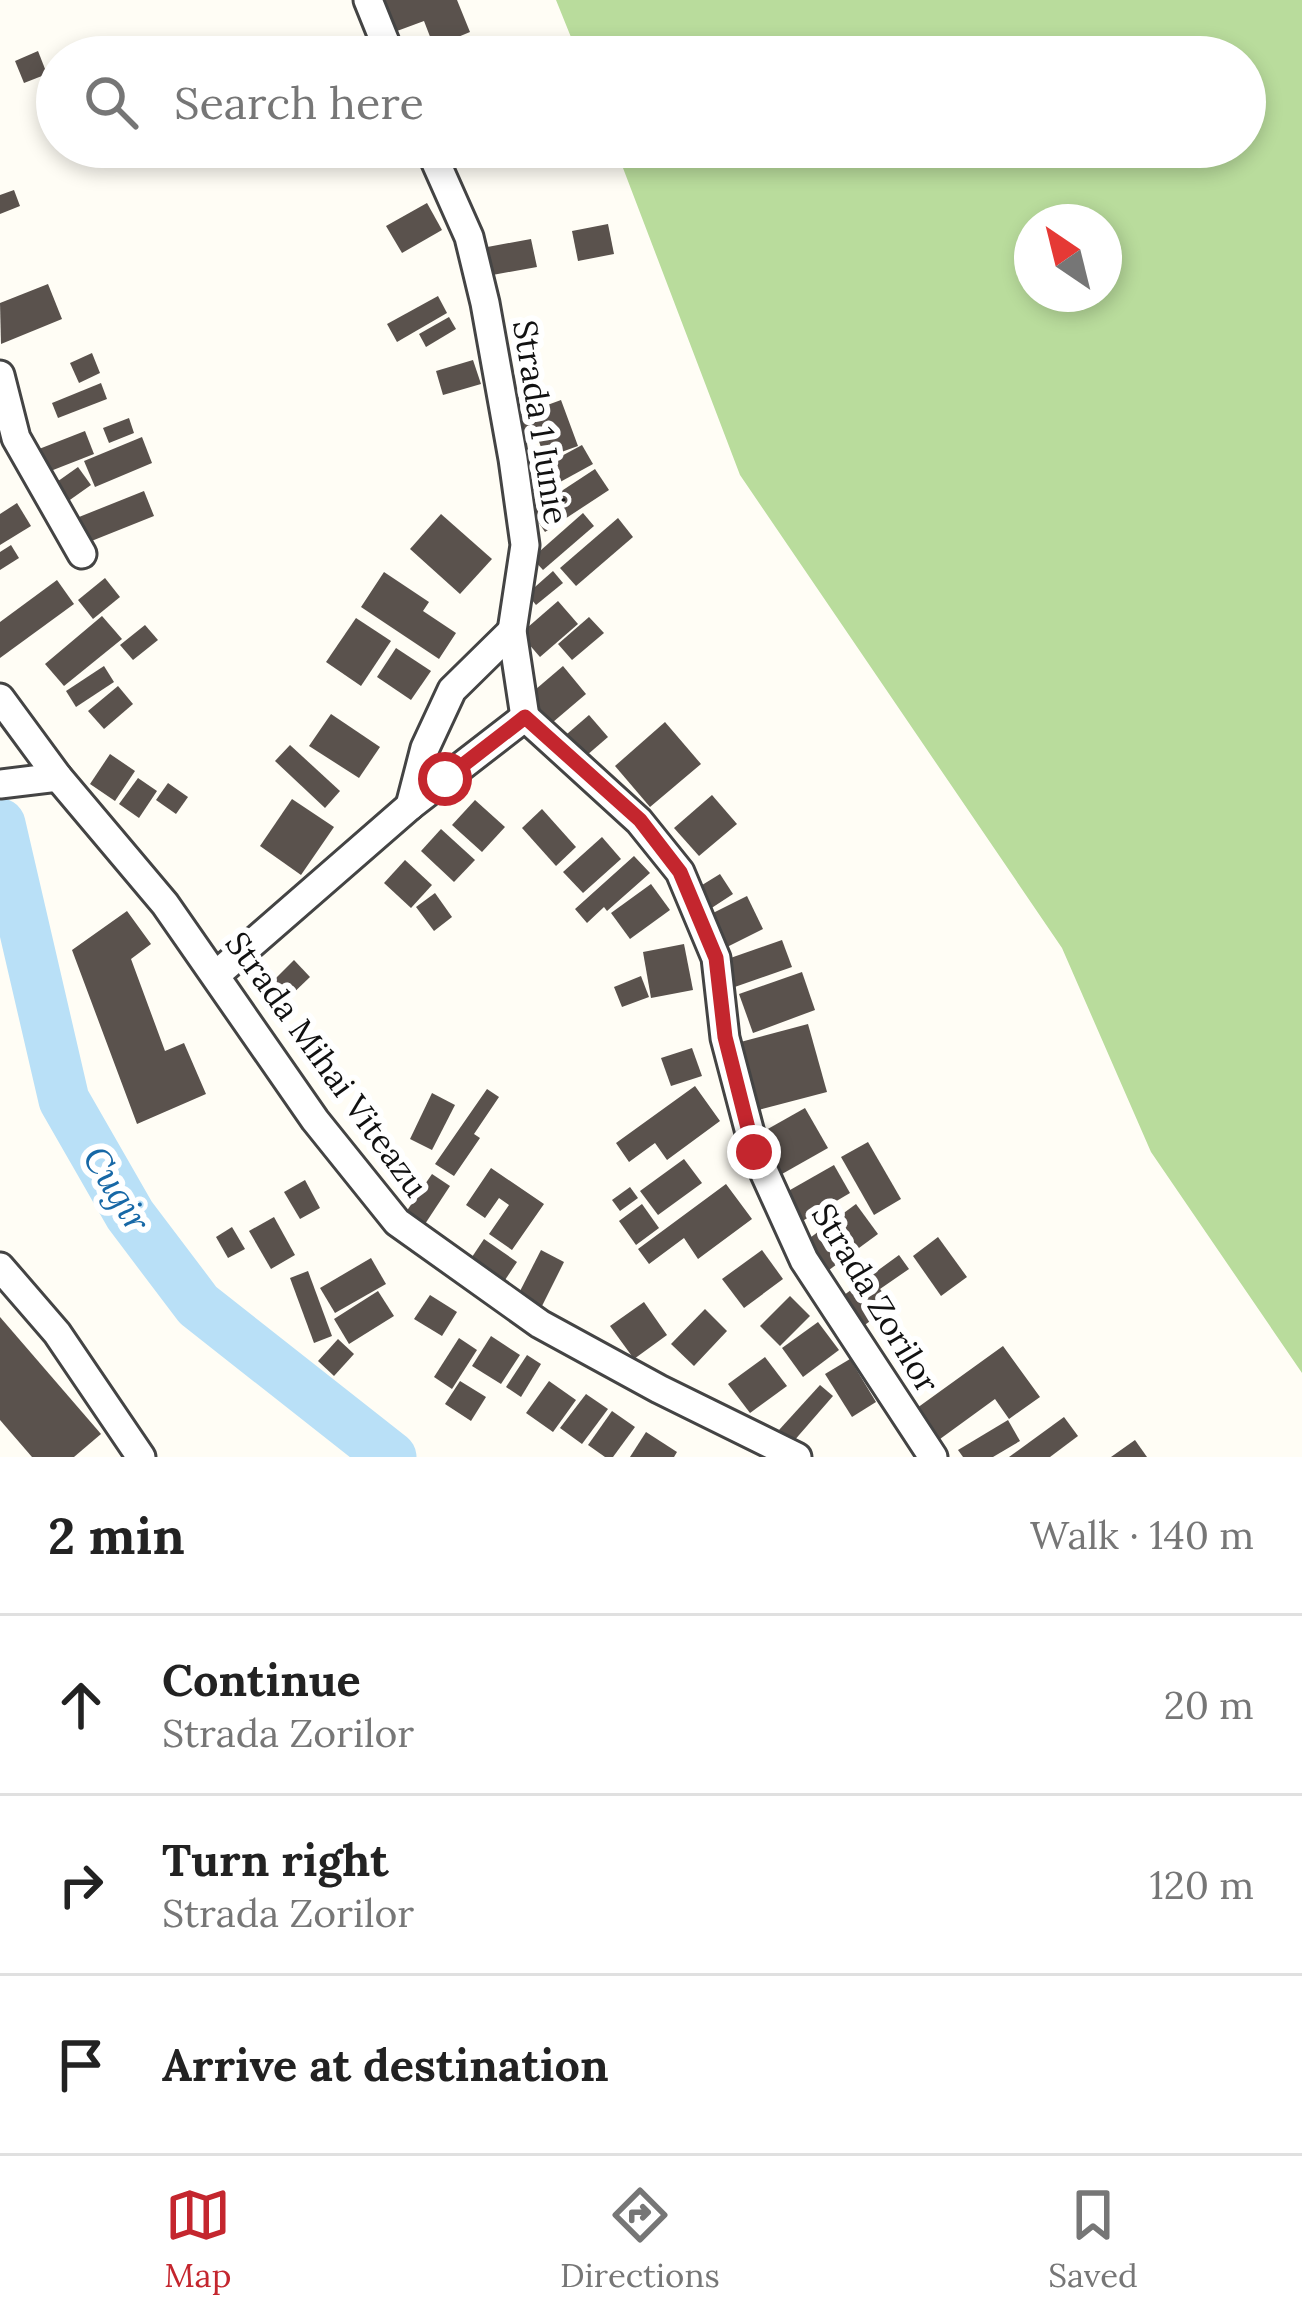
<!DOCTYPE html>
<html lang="en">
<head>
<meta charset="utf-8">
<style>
  :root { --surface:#fff; --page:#f6f6f6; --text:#222; --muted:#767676; --line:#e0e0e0; --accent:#c4262e }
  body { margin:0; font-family:Lora,serif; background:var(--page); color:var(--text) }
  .compass { position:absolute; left:1014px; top:204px; width:108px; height:108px; border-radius:50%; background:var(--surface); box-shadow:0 6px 18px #0003; rotate:325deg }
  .stop { position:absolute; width:36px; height:36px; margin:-27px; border:9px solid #c4262e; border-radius:50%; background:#fff }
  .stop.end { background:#c4262e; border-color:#fff; box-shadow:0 3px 12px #0008 }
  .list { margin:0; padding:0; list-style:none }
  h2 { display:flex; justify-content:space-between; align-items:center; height:156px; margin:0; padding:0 48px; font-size:51px }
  h2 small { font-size:39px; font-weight:400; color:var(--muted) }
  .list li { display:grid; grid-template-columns:78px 1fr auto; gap:36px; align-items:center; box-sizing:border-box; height:180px; padding:0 48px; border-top:3px solid var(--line) }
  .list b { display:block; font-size:45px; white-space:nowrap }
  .list p { margin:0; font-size:39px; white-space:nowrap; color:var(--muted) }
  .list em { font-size:39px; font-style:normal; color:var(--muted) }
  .icon { flex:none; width:66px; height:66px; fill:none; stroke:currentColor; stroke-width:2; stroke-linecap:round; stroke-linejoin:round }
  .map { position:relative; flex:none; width:1302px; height:1457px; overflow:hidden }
  .search { position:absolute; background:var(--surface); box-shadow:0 6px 18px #0003; left:36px; right:36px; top:36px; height:132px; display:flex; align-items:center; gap:30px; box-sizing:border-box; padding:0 42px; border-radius:66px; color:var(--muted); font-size:45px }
  .sheet { height:696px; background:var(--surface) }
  nav { display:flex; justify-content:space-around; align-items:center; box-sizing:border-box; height:168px; border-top:3px solid var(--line); background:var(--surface); font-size:33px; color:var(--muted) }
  nav a { display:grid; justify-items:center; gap:6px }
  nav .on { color:var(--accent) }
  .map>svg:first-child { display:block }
</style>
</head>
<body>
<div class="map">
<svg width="1302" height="1457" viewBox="0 0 1302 1457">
  <rect width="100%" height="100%" fill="#fffdf5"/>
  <path fill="#b9dc9c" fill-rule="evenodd" d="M556 0H1302V1373L1151 1152 1062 948 740 475 615 147H1245V57H579ZM1032 222H1104V294H1032Z"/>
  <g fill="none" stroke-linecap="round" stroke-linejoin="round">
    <polyline stroke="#b9e0f7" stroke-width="51" points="0,824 64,1100 130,1215 198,1305 391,1457"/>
  </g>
  <g fill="#5a524d">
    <polygon points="385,0 457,0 470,32 434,47 424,21 397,31"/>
    <polygon points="38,51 47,74 24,83 15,61"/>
    <polygon points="14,190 20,206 0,214 0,195"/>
    <polygon points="427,203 442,230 402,253 386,226"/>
    <polygon points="608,224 614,254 578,261 572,231"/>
    <polygon points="531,239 537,267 487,276 482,248"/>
    <polygon points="48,284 62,319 1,344 0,303"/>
    <polygon points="438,296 447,313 397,342 387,324"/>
    <polygon points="449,317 456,329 426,347 419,334"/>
    <polygon points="92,353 100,373 79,383 70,363"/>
    <polygon points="473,360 481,384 443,395 436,371"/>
    <polygon points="101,383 107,399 58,418 52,403"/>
    <polygon points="561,400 578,446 545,458 538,439 521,446 512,418"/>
    <polygon points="129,418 134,433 109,443 103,428"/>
    <polygon points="85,431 94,454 48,472 39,449"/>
    <polygon points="142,437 152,463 95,487 84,461"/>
    <polygon points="582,445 593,464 540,493 530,473"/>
    <polygon points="78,467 91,485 67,502 54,484"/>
    <polygon points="595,469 609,490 545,532 531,511"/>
    <polygon points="144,491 154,516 89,542 79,517"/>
    <polygon points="17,503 31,526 0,545 0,514"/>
    <polygon points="583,513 594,526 543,570 532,558"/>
    <polygon points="441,514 492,559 460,594 410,549"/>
    <polygon points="618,518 633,537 576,586 560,568"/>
    <polygon points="11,545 19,558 0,570 0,552"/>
    <polygon points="553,571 563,583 536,605 527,594"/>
    <polygon points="384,572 429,602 423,611 456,633 439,659 361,607"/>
    <polygon points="105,578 120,597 93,619 78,600"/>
    <polygon points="57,580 74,604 0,658 0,622"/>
    <polygon points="558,601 578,624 540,657 520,634"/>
    <polygon points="102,616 122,639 64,686 45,664"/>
    <polygon points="589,617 604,633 572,660 558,644"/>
    <polygon points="356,618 391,641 361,686 326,662"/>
    <polygon points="145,625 158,640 133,660 120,645"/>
    <polygon points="396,648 431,671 411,700 377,677"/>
    <polygon points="104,666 114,682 76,707 66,691"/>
    <polygon points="563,666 586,694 546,728 522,701"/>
    <polygon points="118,686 133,704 104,729 88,711"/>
    <polygon points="331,714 380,747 359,778 309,746"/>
    <polygon points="589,715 608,737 579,762 560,740"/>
    <polygon points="665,722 701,764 650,807 615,766"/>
    <polygon points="290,745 340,791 325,808 275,761"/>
    <polygon points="110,754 135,771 115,801 90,784"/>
    <polygon points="138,778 157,791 139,818 119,804"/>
    <polygon points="168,783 188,797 176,814 156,800"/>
    <polygon points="712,795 737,824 699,856 674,828"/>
    <polygon points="292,799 334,827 301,875 260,846"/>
    <polygon points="475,800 505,827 482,852 452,825"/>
    <polygon points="542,809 576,847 556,866 522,828"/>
    <polygon points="441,829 475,860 454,882 421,851"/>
    <polygon points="602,837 621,859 583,893 563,872"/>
    <polygon points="634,856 650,873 607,911 604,907 587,923 575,909"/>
    <polygon points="405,860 432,885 411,908 384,883"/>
    <polygon points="720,874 733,894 707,911 694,890"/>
    <polygon points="651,884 670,910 630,939 611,913"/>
    <polygon points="435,893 452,917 434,931 416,907"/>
    <polygon points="747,896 763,929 725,948 709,915"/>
    <polygon points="127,911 151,944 131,959 165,1051 184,1043 206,1094 137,1124 72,950"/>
    <polygon points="782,940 792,967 729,989 719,962"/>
    <polygon points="684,944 693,990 651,998 643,952"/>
    <polygon points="294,960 310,977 285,1001 269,985"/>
    <polygon points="802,972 815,1010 753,1033 739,994"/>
    <polygon points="641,976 649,997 622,1007 614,987"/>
    <polygon points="808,1024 827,1092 751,1112 733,1044"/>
    <polygon points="692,1048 702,1076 671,1086 661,1058"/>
    <polygon points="695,1086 720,1121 667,1160 655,1143 629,1162 616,1143"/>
    <polygon points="487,1089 499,1097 474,1134 480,1138 454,1176 435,1164"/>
    <polygon points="432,1093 455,1105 432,1150 410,1139"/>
    <polygon points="805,1108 828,1148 782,1174 759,1134"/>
    <polygon points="868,1142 901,1199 874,1215 841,1157"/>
    <polygon points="684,1159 702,1183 658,1215 640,1191"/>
    <polygon points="834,1165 850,1193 799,1223 783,1194"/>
    <polygon points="491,1168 544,1204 512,1250 489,1234 509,1205 499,1198 485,1218 466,1205"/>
    <polygon points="432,1174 450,1186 425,1224 406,1212"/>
    <polygon points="305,1180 320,1208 300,1219 284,1192"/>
    <polygon points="726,1184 752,1219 698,1259 684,1238 649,1264 638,1249"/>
    <polygon points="630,1187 638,1198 620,1211 612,1200"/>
    <polygon points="642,1204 659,1228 636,1245 619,1221"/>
    <polygon points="856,1204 878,1234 829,1270 807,1240"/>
    <polygon points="274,1217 295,1255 271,1269 249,1231"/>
    <polygon points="232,1227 245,1249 228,1258 216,1237"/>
    <polygon points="938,1237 967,1277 941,1296 913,1256"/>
    <polygon points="484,1239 517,1262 497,1292 464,1269"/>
    <polygon points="541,1250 564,1262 542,1306 518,1295"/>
    <polygon points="762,1250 783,1279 744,1308 722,1279"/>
    <polygon points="899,1255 909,1269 880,1289 892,1305 862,1327 840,1298"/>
    <polygon points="371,1258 386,1284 335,1313 320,1288"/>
    <polygon points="308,1271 332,1336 314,1343 290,1278"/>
    <polygon points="378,1291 394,1316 349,1344 334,1319"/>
    <polygon points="430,1295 457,1312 442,1336 414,1319"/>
    <polygon points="790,1296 810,1316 780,1346 760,1326"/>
    <polygon points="644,1302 667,1335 634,1359 610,1326"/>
    <polygon points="705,1309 727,1331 694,1366 671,1344"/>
    <polygon points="0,1317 101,1434 74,1457 32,1457 0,1420"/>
    <polygon points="818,1322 839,1350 803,1377 782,1348"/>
    <polygon points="491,1336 520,1355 501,1384 472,1366"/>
    <polygon points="459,1338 477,1350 452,1389 434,1377"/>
    <polygon points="338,1339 354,1354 334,1376 318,1361"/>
    <polygon points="1003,1346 1040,1397 1009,1419 995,1399 940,1439 917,1408"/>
    <polygon points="527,1355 541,1364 521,1397 506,1387"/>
    <polygon points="765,1357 787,1386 750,1413 728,1384"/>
    <polygon points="850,1359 876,1402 852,1417 825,1374"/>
    <polygon points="460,1381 486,1397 471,1421 445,1404"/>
    <polygon points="549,1381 576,1400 553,1432 526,1413"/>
    <polygon points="820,1385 833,1396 793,1442 779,1430"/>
    <polygon points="586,1394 608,1409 582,1444 560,1428"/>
    <polygon points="612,1411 635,1427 613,1457 605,1457 588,1445"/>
    <polygon points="1064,1417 1078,1436 1050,1457 1009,1457"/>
    <polygon points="1008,1420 1020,1441 993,1457 963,1457 958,1450"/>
    <polygon points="646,1432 677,1452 674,1457 630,1457"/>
    <polygon points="1135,1440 1147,1457 1111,1457"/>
  </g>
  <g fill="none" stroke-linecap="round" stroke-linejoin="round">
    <defs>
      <g id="minor">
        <polyline points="368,0 391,57"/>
        <polyline points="429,147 469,237 485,303 513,459 525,545 512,631 525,717"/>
        <polyline points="0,375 16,438 82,554"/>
        <polyline points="0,698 58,777 165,904 315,1120 397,1222 540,1324 659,1389 797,1457"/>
        <polyline points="525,717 639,821 680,872 716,958 725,1038 755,1152 804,1260 933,1457"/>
        <polyline points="0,784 58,777"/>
        <polyline points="410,806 425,748 452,690 512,631"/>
        <polyline points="216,975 410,806 525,717"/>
        <polyline points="0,1267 57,1333 141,1457"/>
      </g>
    </defs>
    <use href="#minor" stroke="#444" stroke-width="33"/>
    <use href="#minor" stroke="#fff" stroke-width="27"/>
  </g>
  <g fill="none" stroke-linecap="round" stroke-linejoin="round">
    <polyline stroke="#c4262e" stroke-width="15" points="445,779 525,717 640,820 680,872 716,958 725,1037 754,1152"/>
  </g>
  <g text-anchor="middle" stroke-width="12" stroke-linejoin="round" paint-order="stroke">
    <g font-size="33" fill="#111" stroke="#fff">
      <text transform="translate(541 422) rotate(81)" y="12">Strada 1 Iunie</text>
      <text transform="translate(327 1064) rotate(54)" y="12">Strada Mihai Viteazu</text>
      <text transform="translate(876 1298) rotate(59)" y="12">Strada Zorilor</text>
    </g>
    <g font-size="36" font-style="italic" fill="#1768a6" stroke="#fff">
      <text transform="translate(117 1189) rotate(58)" y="13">Cugir</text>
    </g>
  </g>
</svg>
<svg class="compass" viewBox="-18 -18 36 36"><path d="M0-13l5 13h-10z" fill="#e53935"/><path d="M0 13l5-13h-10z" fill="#767676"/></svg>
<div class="stop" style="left:445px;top:779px"></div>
<div class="stop end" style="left:754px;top:1152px"></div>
<div class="search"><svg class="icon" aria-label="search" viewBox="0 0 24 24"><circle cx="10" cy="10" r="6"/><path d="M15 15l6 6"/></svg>Search here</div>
</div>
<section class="sheet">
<h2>2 min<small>Walk · 140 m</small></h2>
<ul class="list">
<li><svg class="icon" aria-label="ahead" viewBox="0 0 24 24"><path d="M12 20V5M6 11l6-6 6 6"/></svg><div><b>Continue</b><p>Strada Zorilor</p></div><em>20 m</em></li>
<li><svg class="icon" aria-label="right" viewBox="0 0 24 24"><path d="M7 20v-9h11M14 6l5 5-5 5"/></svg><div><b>Turn right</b><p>Strada Zorilor</p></div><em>120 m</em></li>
<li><svg class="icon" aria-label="arrive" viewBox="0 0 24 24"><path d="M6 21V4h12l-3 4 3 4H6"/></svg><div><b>Arrive at destination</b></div></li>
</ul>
</section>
<nav>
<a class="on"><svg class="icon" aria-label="map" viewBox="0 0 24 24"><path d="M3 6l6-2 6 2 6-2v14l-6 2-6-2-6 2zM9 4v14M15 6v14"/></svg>Map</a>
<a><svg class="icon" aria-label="directions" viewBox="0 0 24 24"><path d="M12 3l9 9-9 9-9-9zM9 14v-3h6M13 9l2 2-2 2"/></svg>Directions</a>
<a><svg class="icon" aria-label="saved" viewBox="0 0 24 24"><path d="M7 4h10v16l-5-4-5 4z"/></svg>Saved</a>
</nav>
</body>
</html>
